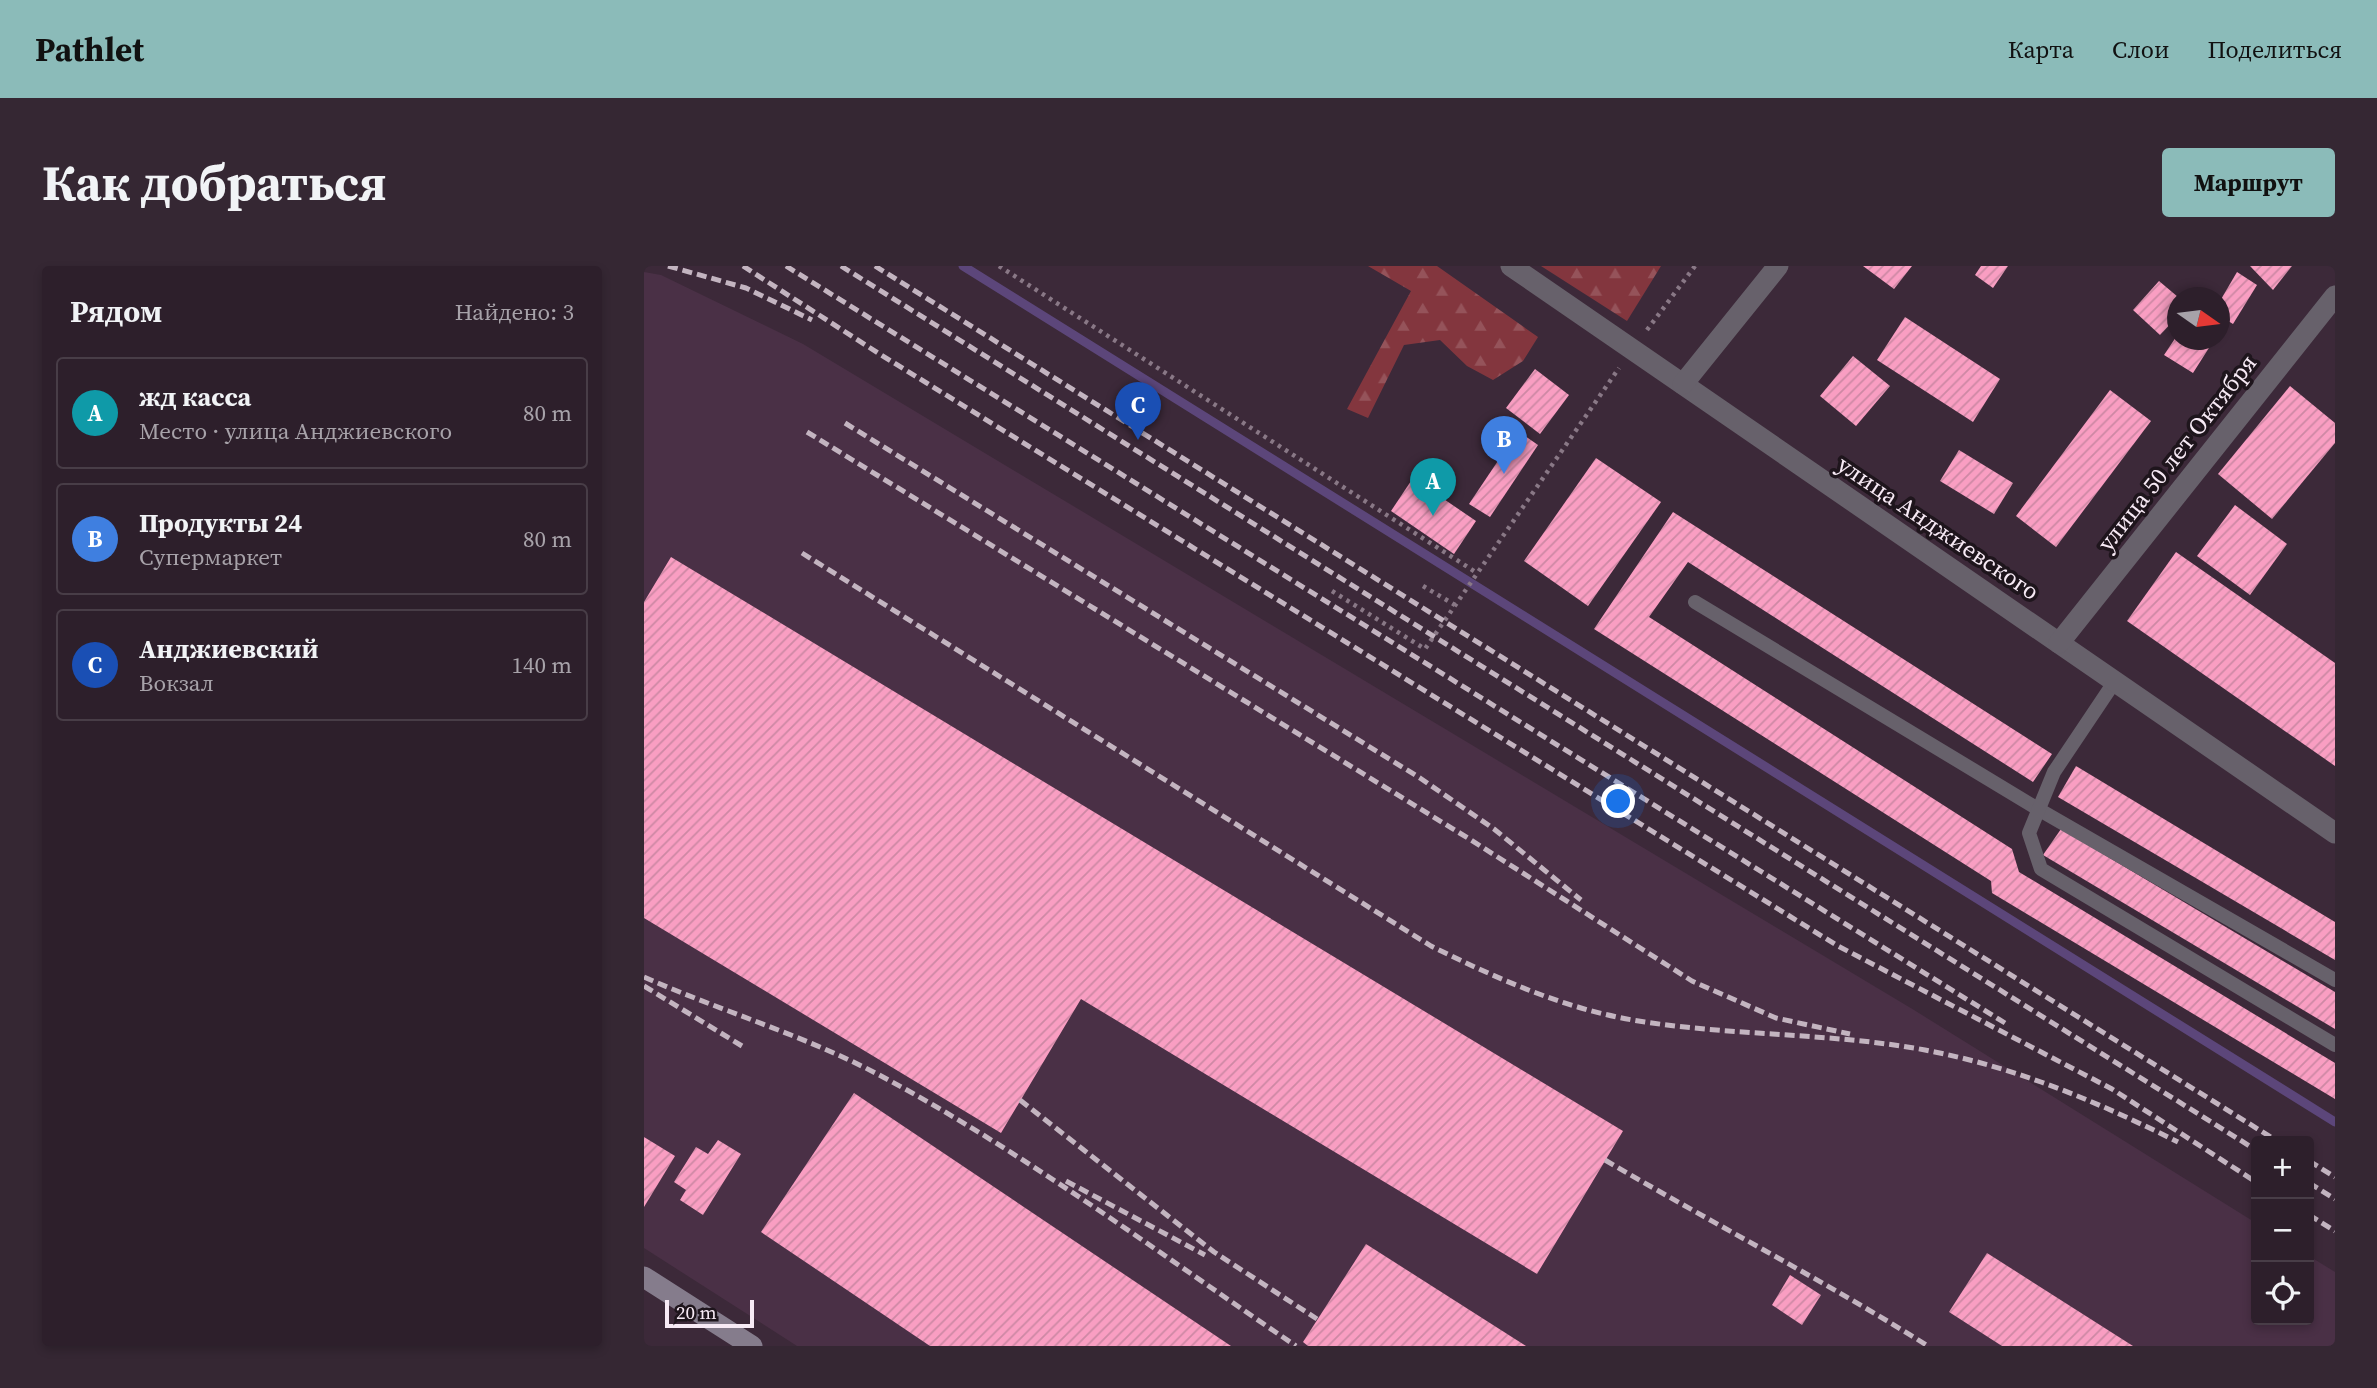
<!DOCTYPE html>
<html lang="ru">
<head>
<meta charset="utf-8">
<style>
  :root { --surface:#2d1f2b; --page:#352733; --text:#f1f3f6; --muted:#a7a2a9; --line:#483d47; --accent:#8bbbb9 }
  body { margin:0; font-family:"Source Serif 4",serif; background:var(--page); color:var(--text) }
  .controls { position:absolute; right:21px; bottom:21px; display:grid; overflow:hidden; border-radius:7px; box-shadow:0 4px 10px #0003 }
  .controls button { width:63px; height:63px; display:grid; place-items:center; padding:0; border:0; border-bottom:2px solid var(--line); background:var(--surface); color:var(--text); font:35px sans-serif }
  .compass { position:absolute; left:1523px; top:21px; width:63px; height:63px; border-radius:50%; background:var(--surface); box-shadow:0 4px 10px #0003; rotate:104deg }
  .scale { position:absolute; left:21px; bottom:18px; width:89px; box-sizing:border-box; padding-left:7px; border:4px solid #f7eaf5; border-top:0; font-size:19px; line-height:24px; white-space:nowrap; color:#f7eaf5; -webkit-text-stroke:5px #1e151c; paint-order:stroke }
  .you { position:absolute; left:975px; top:536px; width:24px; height:24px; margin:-18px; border:5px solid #fff; border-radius:50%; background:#1a73e8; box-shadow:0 0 0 10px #1a73e833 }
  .badge { display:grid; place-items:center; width:46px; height:46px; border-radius:50%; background:var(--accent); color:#fff; font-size:23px; font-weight:700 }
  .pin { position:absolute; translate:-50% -58px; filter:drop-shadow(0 2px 4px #0008) }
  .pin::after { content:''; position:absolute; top:37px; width:24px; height:21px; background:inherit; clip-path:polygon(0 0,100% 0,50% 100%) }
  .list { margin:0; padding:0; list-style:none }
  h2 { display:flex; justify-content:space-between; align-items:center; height:91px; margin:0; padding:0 28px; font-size:30px }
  h2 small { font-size:23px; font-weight:400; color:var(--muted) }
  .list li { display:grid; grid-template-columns:46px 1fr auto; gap:21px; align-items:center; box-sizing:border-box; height:112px; margin:0 14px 14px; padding:0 14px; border:2px solid var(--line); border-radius:7px }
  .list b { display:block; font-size:26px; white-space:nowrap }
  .list p { margin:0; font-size:23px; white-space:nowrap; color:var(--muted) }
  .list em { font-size:23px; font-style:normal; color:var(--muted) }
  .icon { flex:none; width:38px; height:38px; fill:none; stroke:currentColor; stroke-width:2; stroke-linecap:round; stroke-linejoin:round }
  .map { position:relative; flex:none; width:1691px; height:1080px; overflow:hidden; border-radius:7px }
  header { display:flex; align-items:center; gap:42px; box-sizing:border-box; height:98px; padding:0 35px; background:var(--accent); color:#111 }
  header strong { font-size:33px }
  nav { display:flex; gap:38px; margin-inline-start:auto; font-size:24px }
  .intro { display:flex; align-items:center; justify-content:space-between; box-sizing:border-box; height:168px; padding:0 42px }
  h1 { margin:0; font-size:49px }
  .button { padding:18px 32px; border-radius:7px; background:var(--accent); color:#111; font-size:24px; font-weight:700 }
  main { display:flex; gap:42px; padding:0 42px }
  aside { flex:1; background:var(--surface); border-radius:7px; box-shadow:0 4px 10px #0003 }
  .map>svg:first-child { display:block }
</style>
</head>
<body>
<header>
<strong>Pathlet</strong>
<nav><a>Карта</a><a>Слои</a><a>Поделиться</a></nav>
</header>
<div class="intro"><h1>Как добраться</h1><a class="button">Маршрут</a></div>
<main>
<aside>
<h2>Рядом<small>Найдено: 3</small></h2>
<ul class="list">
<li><span class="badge" style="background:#0f9aa8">A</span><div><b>жд касса</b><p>Место · улица Анджиевского</p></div><em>80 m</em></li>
<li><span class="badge" style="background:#3f7fe0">B</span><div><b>Продукты 24</b><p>Супермаркет</p></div><em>80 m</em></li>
<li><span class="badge" style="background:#1a4fb4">C</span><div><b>Анджиевский</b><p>Вокзал</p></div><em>140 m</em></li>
</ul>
</aside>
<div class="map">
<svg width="1691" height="1080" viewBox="0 0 1691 1080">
  <defs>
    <pattern id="forest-firs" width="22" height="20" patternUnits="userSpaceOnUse" patternTransform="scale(1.75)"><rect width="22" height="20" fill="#83363e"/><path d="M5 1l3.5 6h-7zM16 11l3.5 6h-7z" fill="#95535a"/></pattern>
    <pattern id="building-hatch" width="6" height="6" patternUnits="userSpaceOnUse" patternTransform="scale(1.75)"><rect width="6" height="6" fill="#f99ec2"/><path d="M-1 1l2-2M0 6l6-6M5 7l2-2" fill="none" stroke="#cd88a4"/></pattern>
  </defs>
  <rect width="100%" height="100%" fill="#3c2939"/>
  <polygon fill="#4a3046" points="0,6 17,9 159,78 1270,744 1612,957 1612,1054 1665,1054 1665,990 1691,1006 1691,1080 153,1080 0,982"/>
  <g fill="url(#forest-firs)">
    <polygon points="724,0 793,0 894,71 879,95 849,114 823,100 796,74 760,79 724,152 703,143 767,25"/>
    <polygon points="897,0 1017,0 983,55"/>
  </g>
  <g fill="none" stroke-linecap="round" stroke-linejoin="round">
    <polyline stroke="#5c467a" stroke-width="9" points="319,0 1691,856"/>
  </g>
  <g fill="url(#building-hatch)">
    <polygon points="1219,0 1268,0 1250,23"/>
    <polygon points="1337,0 1364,0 1349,22 1331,9"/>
    <polygon points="1606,0 1648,0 1629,24"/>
    <polygon points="1593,6 1613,19 1589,58 1576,50 1576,35"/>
    <polygon points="1515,15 1534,31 1534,50 1516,69 1489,44"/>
    <polygon points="1261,51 1356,113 1329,156 1233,94"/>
    <polygon points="1534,68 1534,74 1570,74 1549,107 1520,89"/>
    <polygon points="1209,90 1246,120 1212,160 1176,130"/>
    <polygon points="891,103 925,129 896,168 862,142"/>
    <polygon points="1646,120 1691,157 1691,177 1628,253 1574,208"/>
    <polygon points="1466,124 1507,155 1412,281 1372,250"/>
    <polygon points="874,165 894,179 846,251 825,238"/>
    <polygon points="1315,184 1369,217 1350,248 1296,215"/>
    <polygon points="952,192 1017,236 944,340 880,295"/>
    <polygon points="769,212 832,255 810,288 747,245"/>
    <polygon points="1591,239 1643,278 1606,329 1553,290"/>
    <polygon points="1029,246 1408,488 1389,516 1044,296 1005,351 1368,583 1375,606 1691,797 1691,833 1348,627 1347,615 950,363"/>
    <polygon points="1532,286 1691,397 1691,500 1483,355"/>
    <polygon points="27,291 979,865 893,1008 437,733 357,867 0,652 0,336"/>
    <polygon points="1432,500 1691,656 1691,694 1414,531"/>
    <polygon points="1417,563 1691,726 1691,763 1399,589"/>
    <polygon points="210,827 587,1080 286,1080 117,966"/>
    <polygon points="0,871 31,890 0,941"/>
    <polygon points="74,874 97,888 59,949 36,934 42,924 30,916 52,881 64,888"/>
    <polygon points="722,978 882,1080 664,1080 659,1076"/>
    <polygon points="1343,987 1489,1080 1358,1080 1305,1046"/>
    <polygon points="1146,1009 1177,1029 1158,1059 1128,1039"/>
  </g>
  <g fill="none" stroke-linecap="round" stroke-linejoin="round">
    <g stroke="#897886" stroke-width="4.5" stroke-dasharray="3.5 5" stroke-linecap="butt">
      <polyline points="355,0 833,307"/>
      <polyline points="1003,64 1051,0"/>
      <polyline points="779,320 811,339"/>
      <polyline points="688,325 781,383 975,102"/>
    </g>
    <g stroke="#67616b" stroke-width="14">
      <polyline points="1051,336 1394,543 1691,714"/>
      <polyline points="1471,415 1410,506 1385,567 1397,603 1691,779"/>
    </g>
    <g stroke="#67616b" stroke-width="21">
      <polyline points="867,0 1691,567"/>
      <polyline points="1039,118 1134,0"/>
      <polyline points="1415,377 1691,30"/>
    </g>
    <polyline stroke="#857c8c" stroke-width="21" points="0,1011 108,1080"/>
    <g stroke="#c3b4c0" stroke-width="5" stroke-dasharray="10 5" stroke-linecap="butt">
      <polyline points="24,0 102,22 168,54"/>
      <polyline points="99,0 234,87 1194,680 1468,823 1612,916"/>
      <polyline points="142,0 1361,757"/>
      <polyline points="197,0 1612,884"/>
      <polyline points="231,0 1633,875"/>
      <polyline points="201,157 776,512 850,563 937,634"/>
      <polyline points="163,166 827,574 1048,715 1132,752 1206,768"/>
      <path d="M158 287 787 680C856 714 925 745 1001 756 1093 770 1190 767 1281 784 1371 801 1452 835 1534 876"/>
      <path d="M0 711C79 746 163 770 239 811 381 887 519 990 652 1080"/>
      <polyline points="0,720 98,780"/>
      <polyline points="376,834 570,986 673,1053"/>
      <path d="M961 894C1068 957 1179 1014 1284 1080"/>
      <polyline points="1665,895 1691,911"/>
      <polyline points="422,915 561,989"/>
      <polyline points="1665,917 1691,933"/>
      <polyline points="1665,949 1691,965"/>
    </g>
  </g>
  <g text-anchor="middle" stroke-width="7" stroke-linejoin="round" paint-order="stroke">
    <g font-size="24" fill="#f7eaf5" stroke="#1e151c">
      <text transform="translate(1533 187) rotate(-52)" y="8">улица 50 лет Октября</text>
      <text transform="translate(1294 262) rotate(34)" y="8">улица Анджиевского</text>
    </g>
  </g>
</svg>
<div class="controls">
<button>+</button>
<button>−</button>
<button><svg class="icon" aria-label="locate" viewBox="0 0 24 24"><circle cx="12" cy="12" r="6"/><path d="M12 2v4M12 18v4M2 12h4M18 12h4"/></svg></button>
</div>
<svg class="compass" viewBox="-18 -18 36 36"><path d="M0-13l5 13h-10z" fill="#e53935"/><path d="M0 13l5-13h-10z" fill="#a7a2a9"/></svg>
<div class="scale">20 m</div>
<div class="you"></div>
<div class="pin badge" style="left:789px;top:250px;background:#0f9aa8">A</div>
<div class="pin badge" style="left:860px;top:208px;background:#3f7fe0">B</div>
<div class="pin badge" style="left:494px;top:174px;background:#1a4fb4">C</div>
</div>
</main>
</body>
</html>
